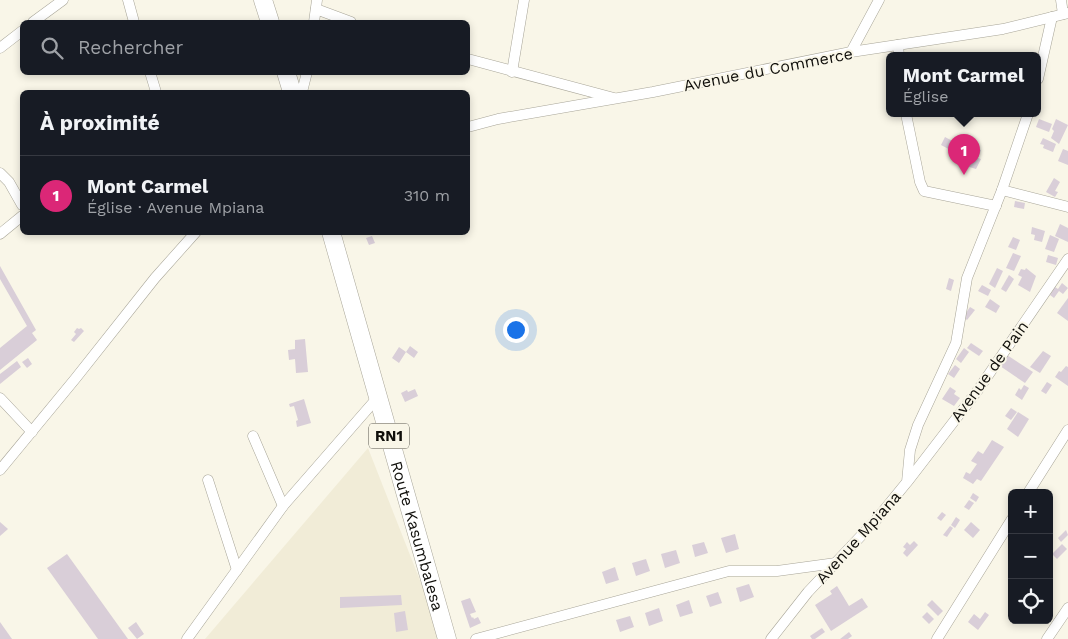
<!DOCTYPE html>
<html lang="fr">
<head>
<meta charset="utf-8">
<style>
  :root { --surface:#171b24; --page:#20242c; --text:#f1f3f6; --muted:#9ea1a6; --line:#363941; --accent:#db2777 }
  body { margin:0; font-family:"Work Sans",sans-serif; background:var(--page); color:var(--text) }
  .controls { position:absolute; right:15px; bottom:15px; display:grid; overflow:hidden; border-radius:8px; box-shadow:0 2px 8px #0003 }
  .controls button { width:45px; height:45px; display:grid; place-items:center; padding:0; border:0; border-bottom:1px solid var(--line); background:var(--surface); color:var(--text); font:25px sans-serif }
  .you { position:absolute; left:515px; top:329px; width:18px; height:18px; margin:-12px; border:4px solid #fff; border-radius:50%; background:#1a73e8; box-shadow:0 0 0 8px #1a73e833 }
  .badge { display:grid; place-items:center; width:32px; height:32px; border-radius:50%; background:var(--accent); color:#fff; font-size:16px; font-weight:700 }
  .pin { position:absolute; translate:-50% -41px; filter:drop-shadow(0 1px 2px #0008) }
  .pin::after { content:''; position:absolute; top:26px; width:18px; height:15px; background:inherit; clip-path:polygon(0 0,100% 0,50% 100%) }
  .popup { position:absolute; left:886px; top:52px; width:155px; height:65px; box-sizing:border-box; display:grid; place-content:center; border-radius:8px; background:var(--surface); filter:drop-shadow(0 1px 4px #0005); font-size:16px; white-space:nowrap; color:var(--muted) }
  .popup b { font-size:19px; color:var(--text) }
  .popup::after { content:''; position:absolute; left:50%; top:100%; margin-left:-10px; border:10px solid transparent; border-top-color:var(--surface) }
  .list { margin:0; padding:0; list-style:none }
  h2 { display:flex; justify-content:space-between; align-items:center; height:65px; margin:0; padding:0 20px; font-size:21px }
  h2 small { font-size:16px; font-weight:400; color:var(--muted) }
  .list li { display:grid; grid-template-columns:32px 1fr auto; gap:15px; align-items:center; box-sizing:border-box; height:80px; padding:0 20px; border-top:1px solid var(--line) }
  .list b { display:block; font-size:19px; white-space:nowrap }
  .list p { margin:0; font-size:16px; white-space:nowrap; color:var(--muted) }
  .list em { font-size:16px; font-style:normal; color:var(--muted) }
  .icon { flex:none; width:28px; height:28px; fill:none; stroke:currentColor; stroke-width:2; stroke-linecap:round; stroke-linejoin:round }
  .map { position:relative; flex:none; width:1068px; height:639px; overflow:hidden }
  .search { position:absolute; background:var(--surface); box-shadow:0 2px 8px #0003; left:20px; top:20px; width:450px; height:55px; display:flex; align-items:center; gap:12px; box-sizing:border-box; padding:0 18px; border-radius:8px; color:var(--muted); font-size:19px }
  .panel { position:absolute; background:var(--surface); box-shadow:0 2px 8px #0003; left:20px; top:90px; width:450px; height:145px; border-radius:8px }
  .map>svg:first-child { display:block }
</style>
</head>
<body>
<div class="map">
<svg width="1068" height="639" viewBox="0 0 1068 639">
  <rect width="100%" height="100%" fill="#f9f6e8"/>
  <polygon fill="#f1ecd7" points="368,448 443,639 205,639"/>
  <g fill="#d9ced8">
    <polygon points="1039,119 1052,124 1049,132 1036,127"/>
    <polygon points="1056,119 1068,125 1059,144 1051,138 1054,131 1052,129"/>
    <polygon points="945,137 962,146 958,154 941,145"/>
    <polygon points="1043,138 1056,144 1053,152 1043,148 1044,145 1040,144"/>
    <polygon points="972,147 981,150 978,158 981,159 976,169 966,166"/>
    <polygon points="1063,149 1068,151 1068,165 1058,161"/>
    <polygon points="1054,178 1060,182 1055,191 1058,192 1055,197 1046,192"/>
    <polygon points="1015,201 1025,203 1024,209 1014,207"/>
    <polygon points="1060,224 1068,228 1068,242 1055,236"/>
    <polygon points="1032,227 1045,231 1042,242 1034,240 1035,235 1031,234"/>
    <polygon points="1050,235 1059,239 1054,252 1045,249"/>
    <polygon points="372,236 375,243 369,245 366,238"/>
    <polygon points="1013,237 1020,240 1016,250 1008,247"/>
    <polygon points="1013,253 1021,256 1014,271 1006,268"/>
    <polygon points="1048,255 1058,258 1056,265 1046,262"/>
    <polygon points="0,266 36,330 32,333 37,340 0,370 0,348 27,326 0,279"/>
    <polygon points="997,268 1003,271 995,288 989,284"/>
    <polygon points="1026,268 1036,276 1030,292 1018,285 1022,277 1018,275 1021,269 1025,270"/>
    <polygon points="1009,275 1014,279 1006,292 1001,289"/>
    <polygon points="949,278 954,280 951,291 946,289"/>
    <polygon points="1062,283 1068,288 1063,294 1059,291 1054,298 1050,295 1055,287 1058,289"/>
    <polygon points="982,285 991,290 988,296 978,291"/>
    <polygon points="1068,298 1068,321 1057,313"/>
    <polygon points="990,299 1000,306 996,313 985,307"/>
    <polygon points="970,307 975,310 967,320 963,317"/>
    <polygon points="77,328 79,329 81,328 84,331 74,342 71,340 76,334 74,332"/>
    <polygon points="305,339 308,372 296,373 295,359 289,360 288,350 295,349 295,340"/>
    <polygon points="971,343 983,351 979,356 967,348"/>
    <polygon points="410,346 418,352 414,358 406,352 399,363 392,358 399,347 406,352"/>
    <polygon points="964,348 969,352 961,363 956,359"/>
    <polygon points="1043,351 1051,356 1040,373 1030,367"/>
    <polygon points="1007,355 1033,372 1025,383 1000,366"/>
    <polygon points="28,358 32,364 27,368 22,362"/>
    <polygon points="17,361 21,367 0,384 0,374"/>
    <polygon points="955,365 960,369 954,378 948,374"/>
    <polygon points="1066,366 1068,367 1068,386 1055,377 1059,371 1061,372"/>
    <polygon points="1047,382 1052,385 1046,394 1041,391"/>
    <polygon points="1024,385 1029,388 1022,400 1015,395 1019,388 1021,390"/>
    <polygon points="950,387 956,391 954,394 960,398 954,406 942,399"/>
    <polygon points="415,389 418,396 405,402 401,393 407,390 408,392"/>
    <polygon points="304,399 311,423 297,427 296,421 298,420 294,406 290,407 289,404"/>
    <polygon points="1011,408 1017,412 1011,420 1005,416"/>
    <polygon points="1018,412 1029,419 1018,437 1007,429"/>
    <polygon points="992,440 1004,447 981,481 977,479 973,484 963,478 966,472 970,474 977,464 971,461 978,451 983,454"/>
    <polygon points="973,493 979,497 976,502 970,498"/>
    <polygon points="969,500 974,503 969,510 964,507"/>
    <polygon points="942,512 946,515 941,521 937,518"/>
    <polygon points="956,517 960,520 955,528 951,525"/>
    <polygon points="0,522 8,529 0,536"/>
    <polygon points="971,522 980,530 973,538 964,530"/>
    <polygon points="950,526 953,528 947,537 943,535"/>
    <polygon points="1066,530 1068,535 1061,542 1058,538"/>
    <polygon points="735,534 739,549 726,553 721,538"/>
    <polygon points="914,541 918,545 907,557 903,553 906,549 903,547 907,542 910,545"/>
    <polygon points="704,542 708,553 695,557 692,545"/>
    <polygon points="1062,544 1067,549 1057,559 1052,554"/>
    <polygon points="676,550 680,563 665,568 661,554"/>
    <polygon points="67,554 128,639 98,639 47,568"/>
    <polygon points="646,559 650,571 636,576 632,563"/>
    <polygon points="615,567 619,580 606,584 602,572"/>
    <polygon points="749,584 754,597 740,602 736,588"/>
    <polygon points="837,586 849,606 862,598 868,607 831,631 815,605 832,594 830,591"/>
    <polygon points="718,592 722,603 710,607 706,596"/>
    <polygon points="401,595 402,605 340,608 340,597"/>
    <polygon points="470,598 476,612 470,614 472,618 473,617 474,619 478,617 481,623 470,628 461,601"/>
    <polygon points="689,600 693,613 680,617 676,605"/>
    <polygon points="932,600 943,611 938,616 927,605"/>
    <polygon points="659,608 663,621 649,626 645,613"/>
    <polygon points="405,611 408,630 396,632 394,613"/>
    <polygon points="927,612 934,619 929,624 922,617"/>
    <polygon points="985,612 989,615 978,630 968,622 974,614 980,619"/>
    <polygon points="630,616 634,627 620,632 616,620"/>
    <polygon points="0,622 12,639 0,639"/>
    <polygon points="136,622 144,634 137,639 128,628"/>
    <polygon points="822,628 825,632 815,639 812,639 810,636"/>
    <polygon points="849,632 852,636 848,639 840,639"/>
  </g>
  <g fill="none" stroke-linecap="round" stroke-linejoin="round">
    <defs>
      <g id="minor">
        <polyline points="128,0 134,22"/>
        <polyline points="1061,0 1063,14"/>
        <polyline points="316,9 351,22"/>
        <polyline points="33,22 63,0"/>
        <polyline points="314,22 317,0"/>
        <polyline points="898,45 899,56"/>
        <polyline points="0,48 22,31"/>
        <polyline points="851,52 879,0"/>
        <polyline points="468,59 614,98"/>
        <polyline points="150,72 156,92"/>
        <polyline points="512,72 524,0"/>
        <polyline points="1038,79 1052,17"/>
        <polyline points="302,92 307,72"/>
        <polyline points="906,114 920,182 924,191 996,206"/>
        <polyline points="468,127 498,119 653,92 851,52 1003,29 1068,13"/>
        <polyline points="0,173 9,182 22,205"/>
        <polyline points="1002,190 1068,207"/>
        <polyline points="0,234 22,216"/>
        <polyline points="0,398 32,432"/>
        <polyline points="253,436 283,506"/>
        <polyline points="0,470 75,379 155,278 196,232"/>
        <polyline points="208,480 237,570"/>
        <polyline points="908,481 978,390 1068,259"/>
        <polyline points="1028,493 1068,430"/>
        <polyline points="187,639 283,506 378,397"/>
        <polyline points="476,639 729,571 777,571 836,563"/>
        <polyline points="771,639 808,592 876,520 907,482 910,450 918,425 956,343 967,278 1002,190 1028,114"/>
        <polyline points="937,639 1012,519"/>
        <polyline points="1047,639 1068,608"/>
      </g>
      <g id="trunk">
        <polyline points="263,0 270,22"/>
        <polyline points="286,72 292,92"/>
        <path id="s1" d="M331 232 447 639"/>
      </g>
    </defs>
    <use href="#minor" stroke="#a8a598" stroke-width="11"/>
    <use href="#trunk" stroke="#a8a598" stroke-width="19"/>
    <use href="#minor" stroke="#fff" stroke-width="10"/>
    <use href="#trunk" stroke="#fff" stroke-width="18"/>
  </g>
  <g text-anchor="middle" stroke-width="4" stroke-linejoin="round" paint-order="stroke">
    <rect fill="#f9f6e8" stroke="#56544d" stroke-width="1" x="369" y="423.5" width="40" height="25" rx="4"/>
    <g font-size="15" font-weight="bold" fill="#100f0b">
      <text x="389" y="441">RN1</text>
    </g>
    <g font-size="16" fill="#100f0b" stroke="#f9f6e8">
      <text transform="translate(768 69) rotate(-11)" y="6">Avenue du Commerce</text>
      <text transform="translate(989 371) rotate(-54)" y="6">Avenue de Pain</text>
      <text dy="6" stroke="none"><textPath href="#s1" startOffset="316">Route Kasumbalesa</textPath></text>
      <text transform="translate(858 537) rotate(-48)" y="6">Avenue Mpiana</text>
    </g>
  </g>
</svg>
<div class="controls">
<button>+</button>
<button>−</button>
<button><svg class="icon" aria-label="locate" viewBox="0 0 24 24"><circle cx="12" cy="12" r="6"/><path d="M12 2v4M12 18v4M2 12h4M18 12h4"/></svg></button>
</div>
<div class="you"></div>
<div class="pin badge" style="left:964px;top:175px">1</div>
<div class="popup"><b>Mont Carmel</b>Église</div>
<div class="search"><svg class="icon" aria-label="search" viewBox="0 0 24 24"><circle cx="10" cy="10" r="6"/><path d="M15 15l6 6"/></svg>Rechercher</div>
<section class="panel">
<h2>À proximité<small></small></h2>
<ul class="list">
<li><span class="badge">1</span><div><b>Mont Carmel</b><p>Église · Avenue Mpiana</p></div><em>310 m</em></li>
</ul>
</section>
</div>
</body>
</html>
